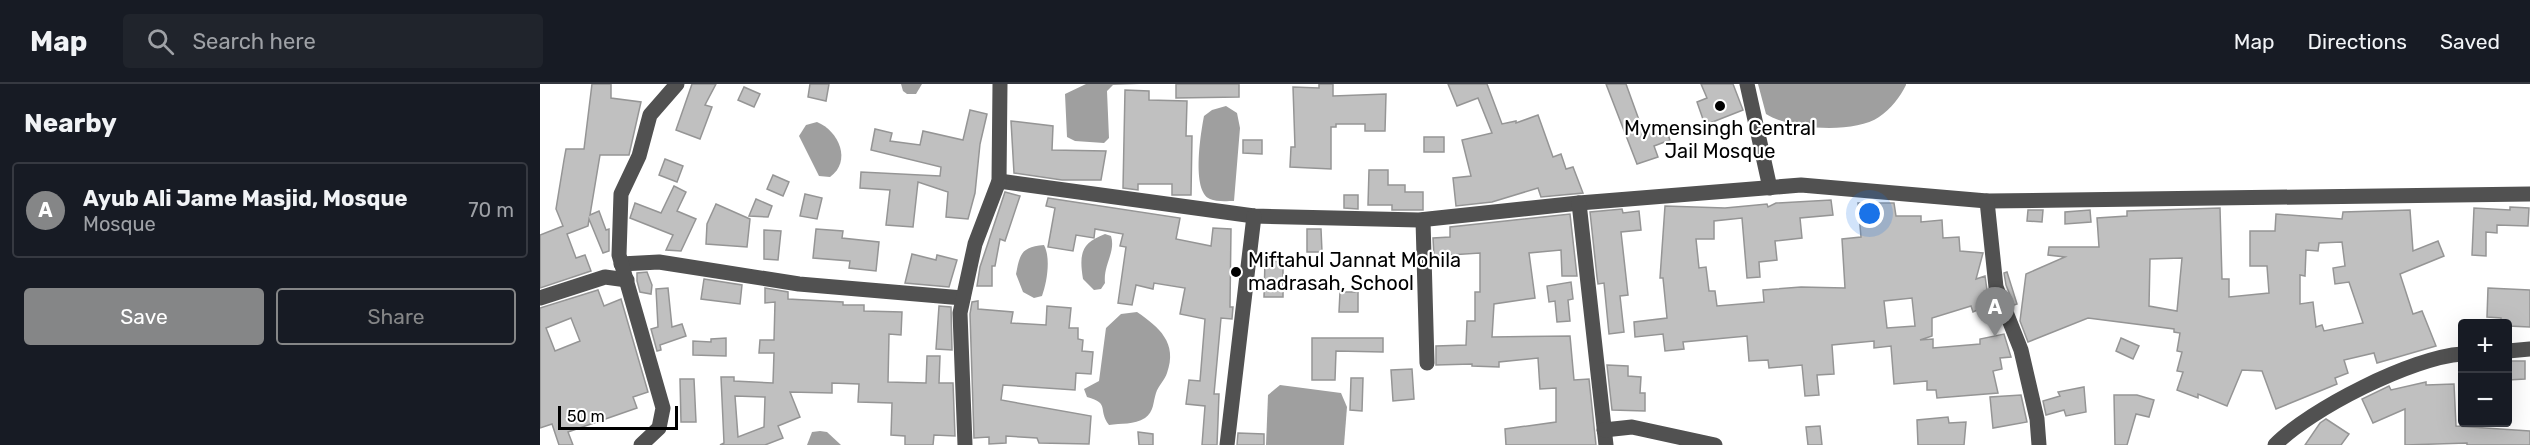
<!DOCTYPE html>
<html lang="en">
<head>
<meta charset="utf-8">
<style>
  :root { --surface:#171b24; --page:#20242c; --text:#f1f3f6; --muted:#9ea1a6; --line:#363941; --accent:#858687 }
  body { margin:0; font-family:Rubik,sans-serif; background:var(--page); color:var(--text) }
  .controls { position:absolute; right:18px; bottom:18px; display:grid; overflow:hidden; border-radius:6px; box-shadow:0 6px 24px #0002 }
  .controls button { width:54px; height:54px; display:grid; place-items:center; padding:0; border:0; border-bottom:2px solid var(--line); background:var(--surface); color:var(--text); font:30px sans-serif }
  .scale { position:absolute; left:18px; bottom:15px; width:120px; box-sizing:border-box; padding-left:6px; border:3px solid #000; border-top:0; font-size:16px; line-height:21px; white-space:nowrap; color:#000; -webkit-text-stroke:4px #fff; paint-order:stroke }
  .you { position:absolute; left:1330px; top:130px; width:21px; height:21px; margin:-15px; border:4px solid #fff; border-radius:50%; background:#1a73e8; box-shadow:0 0 0 9px #1a73e833 }
  .badge { display:grid; place-items:center; width:39px; height:39px; border-radius:50%; background:var(--accent); color:#fff; font-size:20px; font-weight:700 }
  .pin { position:absolute; translate:-50% -50px; filter:drop-shadow(0 2px 3px #0008) }
  .pin::after { content:''; position:absolute; top:32px; width:21px; height:18px; background:inherit; clip-path:polygon(0 0,100% 0,50% 100%) }
  .list { margin:0; padding:0; list-style:none }
  h2 { display:flex; justify-content:space-between; align-items:center; height:78px; margin:0; padding:0 24px; font-size:26px }
  h2 small { font-size:20px; font-weight:400; color:var(--muted) }
  .list li { display:grid; grid-template-columns:39px 1fr auto; gap:18px; align-items:center; box-sizing:border-box; height:96px; margin:0 12px 12px; padding:0 12px; border:2px solid var(--line); border-radius:6px }
  .list b { display:block; font-size:22px; white-space:nowrap }
  .list p { margin:0; font-size:20px; white-space:nowrap; color:var(--muted) }
  .list em { font-size:20px; font-style:normal; color:var(--muted) }
  .actions { display:flex; gap:12px; padding:18px 24px }
  .actions a { flex:1; padding:14px 0; border:2px solid var(--accent); border-radius:6px; text-align:center; font-size:21px; color:var(--accent) }
  .actions .main { background:var(--accent); color:#fff }
  .icon { flex:none; width:33px; height:33px; fill:none; stroke:currentColor; stroke-width:2; stroke-linecap:round; stroke-linejoin:round }
  .map { position:relative; flex:none; width:1990px; height:361px; overflow:hidden }
  header { display:flex; align-items:center; gap:36px; box-sizing:border-box; height:84px; padding:0 30px; background:var(--surface); border-bottom:2px solid var(--line) }
  header strong { font-size:28px }
  nav { display:flex; gap:33px; margin-inline-start:auto; font-size:21px }
  .search { width:420px; height:54px; background:var(--page); display:flex; align-items:center; gap:15px; box-sizing:border-box; padding:0 21px; border-radius:6px; color:var(--muted); font-size:22px }
  main { display:flex }
  aside { flex:1; background:var(--surface) }
  .map>svg:first-child { display:block }
</style>
</head>
<body>
<header>
<strong>Map</strong>
<div class="search"><svg class="icon" aria-label="search" viewBox="0 0 24 24"><circle cx="10" cy="10" r="6"/><path d="M15 15l6 6"/></svg>Search here</div>
<nav><a>Map</a><a>Directions</a><a>Saved</a></nav>
</header>
<main>
<aside>
<h2>Nearby<small></small></h2>
<ul class="list">
<li><span class="badge">A</span><div><b>Ayub Ali Jame Masjid, Mosque</b><p>Mosque</p></div><em>70 m</em></li>
</ul>
<div class="actions"><a class="main">Save</a><a>Share</a></div>
</aside>
<div class="map">
<svg width="1990" height="361" viewBox="0 0 1990 361">
  <rect width="100%" height="100%" fill="#fff"/>
  <g fill="#9f9f9f">
    <polygon points="361,0 382,0 376,10 367,10 363,7"/>
    <polygon points="546,0 600,0 573,1 567,7 569,54 564,59 535,57 527,53 525,10"/>
    <path d="M1218 0H1366V1C1360 13 1351 25 1339 33 1314 50 1251 46 1226 30Z"/>
    <path d="M686 22 697 29 700 44 694 117C687 117 676 118 670 115 651 107 661 48 664 32L672 26Z"/>
    <path d="M277 38C299 47 312 77 290 93L279 92 259 52 266 41Z"/>
    <path d="M565 150 571 152C576 168 563 181 565 199L561 205 554 206 543 195C539 170 541 159 565 150Z"/>
    <path d="M504 161C511 174 507 198 502 212L494 214 483 208 476 190C480 170 481 163 504 161Z"/>
    <path d="M597 228C619 243 638 259 627 289 625 296 618 302 616 309 613 318 614 328 605 334 594 341 581 339 569 341 557 325 571 320 547 313L544 305 559 297 566 244 581 230Z"/>
    <polygon points="740,301 801,309 807,323 804,361 726,361 728,311"/>
    <polygon points="280,347 287,348 301,361 267,361 272,348"/>
  </g>
  <g fill="#c0c0c0" stroke="#959595" stroke-width="1.5" fill-rule="evenodd">
    <polygon points="52,0 71,0 71,14 101,18 89,71 60,71 50,131 59,127 66,146 69,145 69,167 63,169 49,135 48,142 27,150 36,174 45,171 51,187 0,204 0,151 23,142 16,125 24,76 26,65 44,65"/>
    <polygon points="152,0 176,0 165,21 172,23 160,55 136,46"/>
    <polygon points="270,0 289,0 286,17 268,13"/>
    <polygon points="636,0 699,0 699,13 636,14"/>
    <polygon points="779,0 793,0 793,12 846,10 845,47 825,47 825,40 796,40 796,43 791,43 791,85 750,83 751,63 755,63 753,3 779,4"/>
    <polygon points="908,0 947,0 962,40 976,37 976,39 998,31 1013,73 1021,70 1026,85 1033,83 1043,109 1001,113 998,104 952,118 916,122 913,94 931,92 922,56 952,49 938,14 917,22"/>
    <polygon points="1066,0 1086,0 1103,47 1124,40 1130,56 1114,62 1118,73 1097,80"/>
    <polygon points="1161,0 1193,0 1203,26 1165,41 1157,18 1167,14"/>
    <polygon points="204,3 220,10 214,23 198,16"/>
    <polygon points="585,6 609,7 609,16 647,17 646,52 652,52 651,111 632,111 632,100 598,100 598,106 583,104"/>
    <polygon points="430,26 447,30 440,60 435,109 428,135 406,133 408,108 378,98 373,143 346,141 350,106 320,104 321,88 400,92 401,83 331,66 335,45 352,49 350,57 380,61 383,47 423,56"/>
    <polygon points="471,37 513,42 512,66 566,67 561,96 522,96 474,89"/>
    <rect x="884" y="53" width="20" height="15"/>
    <polygon points="703,56 722,56 722,70 703,69"/>
    <polygon points="125,75 143,82 137,98 119,91"/>
    <polygon points="829,86 848,86 848,101 865,101 865,108 883,108 883,126 852,126 852,121 828,121"/>
    <polygon points="233,91 249,98 243,112 227,105"/>
    <polygon points="134,102 146,108 137,127 156,135 141,167 126,166 133,151 90,134 95,119 121,129"/>
    <polygon points="465,108 480,112 465,157 460,155 455,182 452,182 452,202 437,202 440,183"/>
    <polygon points="265,110 282,114 277,135 260,132"/>
    <polygon points="804,111 818,111 818,125 804,124"/>
    <polygon points="508,114 640,134 636,155 671,162 673,144 691,145 690,223 693,223 692,235 681,234 674,310 679,310 677,361 662,361 665,322 646,320 649,296 660,297 665,235 640,230 645,204 614,199 613,205 596,201 592,221 578,219 586,163 580,162 583,150 555,145 554,154 536,151 533,167 508,163 515,124 506,122"/>
    <polygon points="216,115 232,122 228,133 209,132"/>
    <path d="M1291 116 1293 131 1260 134 1262 154 1235 157 1237 176 1219 178 1220 193 1207 194 1202 134 1174 137V155H1156L1159 184 1166 183 1169 207H1175L1177 222 1224 218 1223 206 1261 203 1305 204 1302 155 1321 153 1318 119H1354L1356 132H1381V138L1402 136 1403 154 1419 153 1420 167 1443 169 1436 195 1445 192 1447 206 1455 228 1445 232 1442 224 1433 228 1431 222 1392 234V252L1380 256 1393 255V264L1440 260V255L1464 250 1471 273 1460 274 1462 285 1453 287 1458 309 1397 314 1396 306H1387V297L1354 300 1351 262 1334 264V257L1292 261 1294 290 1277 291 1279 311 1265 312 1262 281 1229 284 1228 276 1209 277 1207 252 1143 258 1144 265 1125 267 1123 250 1095 253 1094 238 1127 234 1123 194H1120L1125 122 1185 124 1227 120 1228 123 1236 119ZM1372 214 1375 242 1347 244 1344 217Z"/>
    <polygon points="176,120 210,135 207,163 166,160 167,140"/>
    <polygon points="1970,123 1989,124 1988,142 1957,141 1957,149 1946,148 1946,172 1932,171 1934,124 1970,126"/>
    <path d="M1680 124 1682 195H1689V213L1729 209 1727 182H1710V147H1735L1736 130 1802 135 1803 128 1870 126 1873 167 1898 157 1904 172 1860 190 1873 230 1882 227 1896 262 1837 279 1834 269 1804 276 1808 289 1795 294 1797 300 1736 325 1722 287 1702 286 1687 322 1658 310V314L1637 306 1643 288 1637 287 1642 268 1637 267 1640 249 1634 248V245L1548 234 1488 258 1480 237 1486 190 1525 173 1508 171 1509 163H1559L1557 134 1587 132V127ZM1802 158 1805 182 1793 184 1795 200 1809 198 1823 239 1784 247 1782 241 1776 243 1773 218 1760 220V191L1765 192 1766 166 1778 167 1779 159ZM1642 174 1637 227 1609 222 1610 175Z"/>
    <polygon points="1082,125 1083,129 1099,127 1101,146 1081,148 1088,211 1080,212 1084,248 1069,250 1064,199 1058,200 1057,193 1050,128"/>
    <polygon points="1488,126 1503,126 1502,138 1487,137"/>
    <polygon points="1550,126 1551,138 1525,140 1525,128"/>
    <polygon points="1030,130 1037,192 1022,192 1021,166 989,169 995,214 954,220 952,253 1030,252 1034,296 1049,295 1056,361 966,361 965,345 1016,338 1016,304 1000,305 998,274 959,278 959,283 932,282 932,280 896,281 896,262 926,261 927,237 935,237 935,208 940,208 940,169 894,172 893,154 910,153 910,143"/>
    <polygon points="276,145 303,147 302,154 339,158 336,187 309,184 310,177 273,174"/>
    <polygon points="767,145 781,145 782,168 767,168"/>
    <polygon points="224,146 241,147 238,176 224,175"/>
    <polygon points="372,170 396,176 397,171 417,176 409,203 365,199"/>
    <polygon points="725,177 743,178 743,213 724,213"/>
    <polygon points="107,188 112,201 111,210 100,208 97,197 97,189"/>
    <polygon points="1467,188 1477,220 1474,221 1466,201 1464,189"/>
    <polygon points="164,195 202,201 200,220 161,215"/>
    <polygon points="1031,198 1033,215 1028,216 1030,237 1017,238 1015,217 1009,218 1007,202"/>
    <polygon points="128,204 132,243 142,240 146,252 120,261 121,266 117,267 111,245 118,243 116,205"/>
    <path d="M225 204 248 208V215L303 218V221H324V227L362 228 361 251 349 250 348 298 386 299 387 272H400L399 299H413L415 352 394 351 393 361H365V352L351 351 352 319 318 318 319 300 292 299V309L250 308 260 333 238 342 243 354 225 361H180L184 359 181 293H194V297L233 299 234 269H219L220 256H234L235 218 225 219ZM195 312 225 313 224 343 198 353Z"/>
    <polygon points="1948,204 1990,206 1990,243 1968,242 1968,240 1961,240 1961,234 1947,233"/>
    <path d="M58 206 64 222 81 215 108 308 93 313 97 324 28 348 33 361H19L12 340 0 344V224ZM31 234 40 257 15 267 6 244Z"/>
    <polygon points="800,208 818,208 818,228 799,228"/>
    <polygon points="438,217 438,225 473,228 471,239 506,241 507,222 531,224 529,244 538,244 538,255 543,256 542,267 553,268 551,290 536,289 535,306 463,301 461,316 551,332 549,360 499,359 497,354 466,352 466,359 449,360 449,353 434,354 430,230 432,218"/>
    <polygon points="399,222 411,223 412,266 396,265"/>
    <polygon points="186,254 186,272 153,271 153,257 171,258 171,255"/>
    <polygon points="772,254 843,254 843,268 796,267 795,296 772,296"/>
    <polygon points="1581,254 1599,262 1593,275 1576,267"/>
    <polygon points="1968,277 1985,277 1985,295 1968,296"/>
    <polygon points="1067,281 1088,282 1088,292 1101,293 1100,309 1105,309 1105,327 1072,326"/>
    <polygon points="872,285 874,315 853,317 851,286"/>
    <polygon points="811,294 823,294 822,327 810,326"/>
    <polygon points="140,295 154,295 156,338 141,338"/>
    <polygon points="1886,298 1886,301 1914,300 1916,342 1990,347 1990,361 1927,361 1927,359 1865,361 1865,325 1833,339 1822,315 1849,302 1851,306"/>
    <polygon points="1544,303 1546,328 1526,332 1524,326 1506,331 1503,317 1520,312 1518,308"/>
    <polygon points="1481,311 1487,338 1453,344 1450,313"/>
    <polygon points="1574,311 1597,311 1614,316 1609,333 1596,330 1587,361 1575,361"/>
    <polygon points="1408,333 1409,339 1426,338 1424,361 1378,361 1377,336"/>
    <polygon points="1786,335 1809,350 1801,361 1765,361 1780,339"/>
    <polygon points="1280,342 1282,361 1268,361 1266,343"/>
    <polygon points="598,348 613,350 613,361 599,361"/>
    <polygon points="698,349 724,350 724,361 697,361"/>
  </g>
  <g fill="none" stroke-linecap="round" stroke-linejoin="round">
    <g stroke="#515151" stroke-width="15">
      <polyline points="1207,0 1230,104"/>
      <polyline points="459,97 714,132 879,136 1039,119 1261,101 1447,117 1990,110"/>
      <polyline points="1447,117 1456,203 1481,266 1497,335 1499,361"/>
      <polyline points="1039,119 1066,361"/>
      <polyline points="883,136 887,279"/>
      <polyline points="81,180 119,178 259,200 423,214"/>
      <polyline points="0,214 65,193 87,196"/>
      <polyline points="1968,267 1990,265"/>
      <polyline points="1064,346 1092,343 1175,361"/>
      <polyline points="101,361 119,344 123,324 79,171 81,110 99,72 110,31 137,0"/>
      <polyline points="425,361 420,229 435,160 459,97 460,0"/>
      <polyline points="687,361 714,132"/>
      <path d="M1735 361C1770 325 1873 273 1922 270"/>
    </g>
  </g>
  <g fill="#000" stroke="#fff" stroke-width="2">
    <circle cx="1180" cy="22" r="6"/>
    <circle cx="696" cy="188" r="6"/>
  </g>
  <g text-anchor="middle" stroke-width="4.5" stroke-linejoin="round" paint-order="stroke">
    <g font-size="20" fill="#000" stroke="#fff">
      <text x="1180" y="51">Mymensingh Central<tspan x="1180" dy="23">Jail Mosque</tspan></text>
      <text x="708" y="183" text-anchor="start">Miftahul Jannat Mohila<tspan x="708" dy="23">madrasah, School</tspan></text>
    </g>
  </g>
</svg>
<div class="controls">
<button>+</button>
<button>−</button>
</div>
<div class="scale">50 m</div>
<div class="you"></div>
<div class="pin badge" style="left:1455px;top:253px">A</div>
</div>
</main>
</body>
</html>
